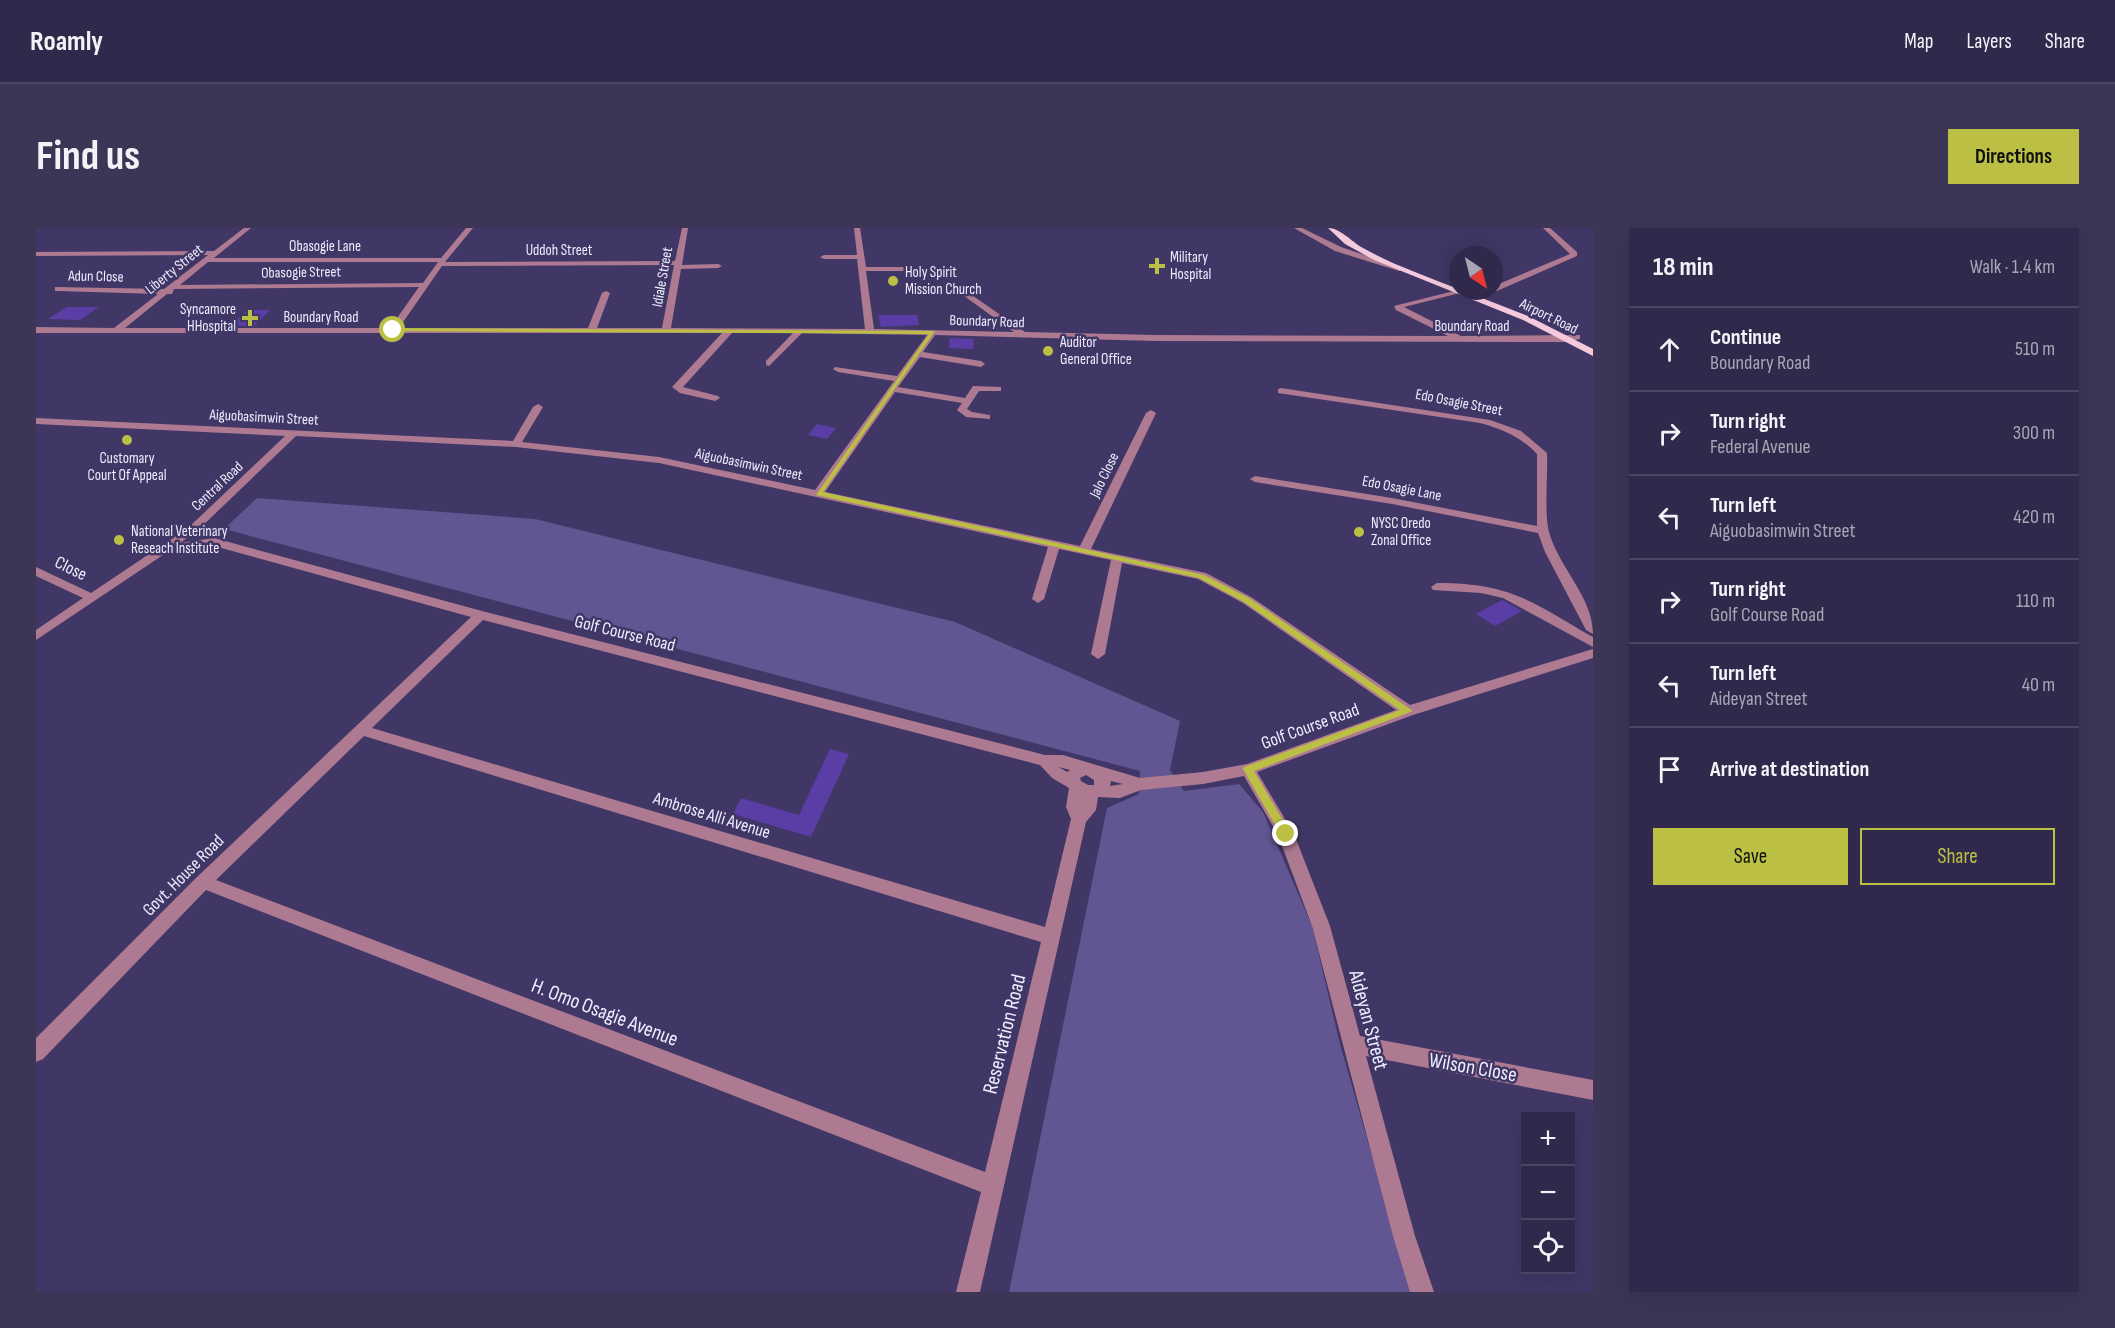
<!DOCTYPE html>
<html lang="en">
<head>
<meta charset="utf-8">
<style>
  :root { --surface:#30294c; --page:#3c3556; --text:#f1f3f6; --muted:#a8a6b5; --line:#4b4564; --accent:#bbc044 }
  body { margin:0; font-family:"Sofia Sans Condensed",sans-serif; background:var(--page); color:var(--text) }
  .controls { position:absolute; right:18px; bottom:18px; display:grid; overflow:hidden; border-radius:0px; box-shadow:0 6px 24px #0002 }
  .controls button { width:54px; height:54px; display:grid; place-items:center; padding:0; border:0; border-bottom:2px solid var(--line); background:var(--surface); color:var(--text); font:30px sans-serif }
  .compass { position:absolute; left:1413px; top:18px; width:54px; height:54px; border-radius:50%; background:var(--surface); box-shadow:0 6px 24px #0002; rotate:145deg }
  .stop { position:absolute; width:18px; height:18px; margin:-14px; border:4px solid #bbc044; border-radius:50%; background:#fff }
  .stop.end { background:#bbc044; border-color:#fff; box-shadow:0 2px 6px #0008 }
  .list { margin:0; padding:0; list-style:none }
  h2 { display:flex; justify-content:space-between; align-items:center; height:78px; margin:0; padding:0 24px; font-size:26px }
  h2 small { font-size:20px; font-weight:400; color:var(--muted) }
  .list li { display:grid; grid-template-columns:39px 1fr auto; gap:18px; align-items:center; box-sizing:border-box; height:84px; padding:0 24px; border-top:2px solid var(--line) }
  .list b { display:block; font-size:22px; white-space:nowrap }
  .list p { margin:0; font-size:20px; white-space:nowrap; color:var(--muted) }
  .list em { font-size:20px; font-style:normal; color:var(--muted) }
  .actions { display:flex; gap:12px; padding:18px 24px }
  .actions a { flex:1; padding:14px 0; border:2px solid var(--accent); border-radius:0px; text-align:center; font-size:21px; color:var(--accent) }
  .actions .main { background:var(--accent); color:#111 }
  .icon { flex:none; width:33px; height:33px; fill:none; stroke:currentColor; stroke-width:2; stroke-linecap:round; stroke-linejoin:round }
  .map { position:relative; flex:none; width:1557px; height:1064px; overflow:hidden; border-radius:0px }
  header { display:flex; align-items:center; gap:36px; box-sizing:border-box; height:84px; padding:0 30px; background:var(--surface); border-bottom:2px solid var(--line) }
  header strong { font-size:28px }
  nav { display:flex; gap:33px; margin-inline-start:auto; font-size:21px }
  .intro { display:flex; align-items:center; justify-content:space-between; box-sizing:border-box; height:144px; padding:0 36px }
  h1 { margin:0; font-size:42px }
  .button { padding:15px 27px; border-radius:0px; background:var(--accent); color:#111; font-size:21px; font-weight:700 }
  main { display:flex; gap:36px; padding:0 36px }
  aside { flex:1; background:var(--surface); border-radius:0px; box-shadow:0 6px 24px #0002 }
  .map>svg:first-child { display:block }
</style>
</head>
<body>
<header>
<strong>Roamly</strong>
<nav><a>Map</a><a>Layers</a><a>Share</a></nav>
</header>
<div class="intro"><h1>Find us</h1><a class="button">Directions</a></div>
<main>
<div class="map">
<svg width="1557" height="1064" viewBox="0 0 1557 1064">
  <rect width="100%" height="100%" fill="#403766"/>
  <polygon fill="#615592" points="221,270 499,291 919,394 1144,493 1134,542 1148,563 1203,556 1227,584 1276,698 1304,816 1375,1064 973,1064 1071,580 1103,566 1104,543 188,301"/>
  <g fill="#5a3ea5">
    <polygon points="31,79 63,79 44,92 12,91"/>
    <polygon points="211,82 234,82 218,98 194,98"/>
    <polygon points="842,87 881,87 883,97 845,99"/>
    <polygon points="914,110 938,111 937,121 913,120"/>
    <polygon points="781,196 800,200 791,211 772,207"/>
    <polygon points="1466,372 1486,383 1459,398 1440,386"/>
    <polygon points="794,521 813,526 775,609 697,586 705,570 763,587"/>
  </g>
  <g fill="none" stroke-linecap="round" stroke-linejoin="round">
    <g fill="#ae7a91" fill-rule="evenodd">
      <path d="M208 0H215L178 30H405L430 0H437L409 34 639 33 646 0H652L646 37 682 36 686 38 682 40 645 41 635 100 829 101 821 31H788L784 29 788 27H821L818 0H824L830 39H868L872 41 868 43H830L838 101 978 104 917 60V56H920L989 104 1120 107 1412 108 1360 82 1358 78 1422 62 1428 64 1368 79 1425 108 1544 107V111L1531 114 1120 113 899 107 887 124 945 133 949 136 945 139 884 129 862 159 929 170 937 158 965 159V163H943L931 181 936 184 954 187V191L930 189 921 182 926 175 859 164 789 264 1044 318 1110 185 1115 182 1120 185 1055 321 1170 345 1215 369 1374 477 1557 421V430L1377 487 1221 544 1258 606 1294 698 1324 808 1557 852V872L1330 828 1379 1008 1398 1064H1374L1357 1008 1276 698 1242 607 1208 548 1167 556 1105 562 1084 570 1062 569 1060 582 1050 594 944 1064H920L945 964 170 662 7 831 0 834V810L161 649 435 389 178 318H159L127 327 0 412V402L47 370 0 348V339L55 365 152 300 249 208 0 196V190L477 213 497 179 502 176 507 179 486 214 623 229 779 262 858 153 802 144 797 141 799 139 861 148 891 107 766 105 733 138 730 137V133L757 105H696L647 159 682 168 684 170 679 173 644 165 636 159 686 105H0V99L78 100 122 66 22 63H19V59L128 61 172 27 0 28V24L178 23ZM172 34H402L387 55 144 57ZM638 37 626 100H561L574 65 570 63 566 65 552 100H363L406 38ZM383 59 354 100H89L131 66H136L138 61ZM260 208 480 219 623 235 1012 319 996 371 1002 375 1008 371 1023 321 1075 332 1055 426 1062 431 1069 426 1086 335 1162 351 1207 375 1360 482 1211 536 1167 544 1104 550 1027 527H1009L446 383 178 310 144 315 160 304ZM447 392 1004 537 1016 550 1033 560 1030 579 1035 591 1009 699 336 500ZM328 508 1005 714 949 944 180 652ZM1023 539 1034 542 1031 544ZM1050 547 1058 552V557H1052L1045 553 1044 550ZM1075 553 1087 556 1074 558Z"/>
      <polygon points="1258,0 1266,0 1305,19 1370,41 1363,43 1299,23"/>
      <polygon points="1507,0 1514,0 1541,24 1541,28 1461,63 1457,63 1458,58 1534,26"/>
      <path d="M1245 160 1454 192 1485 203 1511 225C1512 247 1508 285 1513 304 1523 340 1557 369 1557 406L1550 402 1509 324 1502 305 1356 276 1219 254 1214 251 1219 248 1356 270 1501 298V226C1485 209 1466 201 1444 195L1242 165V161Z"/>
      <path d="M1401 355C1475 355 1496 374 1557 409V419L1467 370 1445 365 1397 362 1395 359Z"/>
    </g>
    <path fill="#f4c9db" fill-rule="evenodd" d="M1292 0C1304 0 1316 14 1327 20 1357 37 1390 48 1422 61V63H1428L1492 88 1557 121V128L1487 92 1338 32 1309 16Z"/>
  </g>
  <polygon fill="#bbc044" points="357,100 899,103 787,264 1168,347 1213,370 1377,483 1218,543 1255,606 1250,611 1246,609 1207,541 1208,539 1364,482 1208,374 1163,350 780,267 893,106 355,103"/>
  <g fill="#bbc044" stroke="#403766" stroke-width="2">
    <path d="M1118 29h6v6h6v6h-6v6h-6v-6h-6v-6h6z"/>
    <circle cx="857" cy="53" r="6"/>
    <path d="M211 81h6v6h6v6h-6v6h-6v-6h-6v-6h6z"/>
    <circle cx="1012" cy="123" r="6"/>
    <circle cx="91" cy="212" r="6"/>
    <circle cx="1323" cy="304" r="6"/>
    <circle cx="83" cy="312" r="6"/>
  </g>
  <g text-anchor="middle" stroke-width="5" stroke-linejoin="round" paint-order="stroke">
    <g font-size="15" fill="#eeecfe" stroke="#403766">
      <text x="289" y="23">Obasogie Lane</text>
      <text x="523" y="27">Uddoh Street</text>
      <text transform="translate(138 41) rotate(-39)" y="5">Liberty Street</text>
      <text transform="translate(265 44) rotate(-1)" y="5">Obasogie Street</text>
      <text transform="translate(60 48) rotate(1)" y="5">Adun Close</text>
      <text transform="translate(626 49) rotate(-80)" y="5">Idiale Street</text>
      <text transform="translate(1513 88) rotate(26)" y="5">Airport Road</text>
      <text x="285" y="94">Boundary Road</text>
      <text transform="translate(951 93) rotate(2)" y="5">Boundary Road</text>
      <text x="1436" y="103">Boundary Road</text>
      <text transform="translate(1423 174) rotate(11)" y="5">Edo Osagie Street</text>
      <text transform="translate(228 189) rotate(3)" y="5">Aiguobasimwin Street</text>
      <text transform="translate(713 236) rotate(12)" y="5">Aiguobasimwin Street</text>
      <text transform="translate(1068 247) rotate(-64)" y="5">Jalo Close</text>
      <text transform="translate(181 258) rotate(-43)" y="5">Central Road</text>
      <text transform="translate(1366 260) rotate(11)" y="5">Edo Osagie Lane</text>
    </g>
    <g font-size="15" fill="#eeecfe" stroke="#403766" text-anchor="start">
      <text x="1134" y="34">Military<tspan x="1134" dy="17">Hospital</tspan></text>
      <text x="869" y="49">Holy Spirit<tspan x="869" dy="17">Mission Church</tspan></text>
      <text x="200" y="86" text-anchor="end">Syncamore<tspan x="200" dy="17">HHospital</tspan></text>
      <text x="1024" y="119">Auditor<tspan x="1024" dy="17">General Office</tspan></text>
      <text x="91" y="235" text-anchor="middle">Customary<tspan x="91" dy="17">Court Of Appeal</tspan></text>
      <text x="1335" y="300">NYSC Oredo<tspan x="1335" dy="17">Zonal Office</tspan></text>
      <text x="95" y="308">National Veterinary<tspan x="95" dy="17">Reseach Institute</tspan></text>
    </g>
    <g font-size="18" fill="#eeecfe" stroke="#403766">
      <text transform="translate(35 340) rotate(26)" y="6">Close</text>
      <text transform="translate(589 405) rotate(14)" y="6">Golf Course Road</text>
      <text transform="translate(1274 498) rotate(-20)" y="6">Golf Course Road</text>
      <text transform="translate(676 587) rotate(17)" y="6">Ambrose Alli Avenue</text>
      <text transform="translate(147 647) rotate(-45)" y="6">Govt. House Road</text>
    </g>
    <g font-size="21" fill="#eeecfe" stroke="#403766">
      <text transform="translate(569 784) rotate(21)" y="7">H. Omo Osagie Avenue</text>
      <text transform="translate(1333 792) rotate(75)" y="7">Aideyan Street</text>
      <text transform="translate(968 806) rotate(-76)" y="7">Reservation Road</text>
      <text transform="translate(1437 839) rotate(10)" y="7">Wilson Close</text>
    </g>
  </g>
</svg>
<div class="controls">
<button>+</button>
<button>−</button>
<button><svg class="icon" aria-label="locate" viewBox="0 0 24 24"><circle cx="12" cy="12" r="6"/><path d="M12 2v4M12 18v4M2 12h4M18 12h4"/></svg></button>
</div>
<svg class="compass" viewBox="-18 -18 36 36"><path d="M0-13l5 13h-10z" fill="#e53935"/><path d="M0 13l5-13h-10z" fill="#a8a6b5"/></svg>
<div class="stop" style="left:357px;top:102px"></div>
<div class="stop end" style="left:1250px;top:606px"></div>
</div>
<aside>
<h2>18 min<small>Walk · 1.4 km</small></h2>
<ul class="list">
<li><svg class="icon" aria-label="ahead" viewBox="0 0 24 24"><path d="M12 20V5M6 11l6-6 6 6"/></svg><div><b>Continue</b><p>Boundary Road</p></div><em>510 m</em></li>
<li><svg class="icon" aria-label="right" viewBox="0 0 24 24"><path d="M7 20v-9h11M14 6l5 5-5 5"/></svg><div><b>Turn right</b><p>Federal Avenue</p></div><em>300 m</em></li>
<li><svg class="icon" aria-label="left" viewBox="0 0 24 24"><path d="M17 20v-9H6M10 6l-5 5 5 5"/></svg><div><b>Turn left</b><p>Aiguobasimwin Street</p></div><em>420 m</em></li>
<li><svg class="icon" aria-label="right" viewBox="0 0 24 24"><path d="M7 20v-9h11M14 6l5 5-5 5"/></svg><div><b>Turn right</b><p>Golf Course Road</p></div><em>110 m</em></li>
<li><svg class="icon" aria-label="left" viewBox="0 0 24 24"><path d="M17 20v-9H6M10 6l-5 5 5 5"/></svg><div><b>Turn left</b><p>Aideyan Street</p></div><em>40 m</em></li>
<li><svg class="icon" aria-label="arrive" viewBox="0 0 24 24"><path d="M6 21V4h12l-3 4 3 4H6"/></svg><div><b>Arrive at destination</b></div></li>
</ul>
<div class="actions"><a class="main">Save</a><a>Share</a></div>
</aside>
</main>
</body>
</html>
